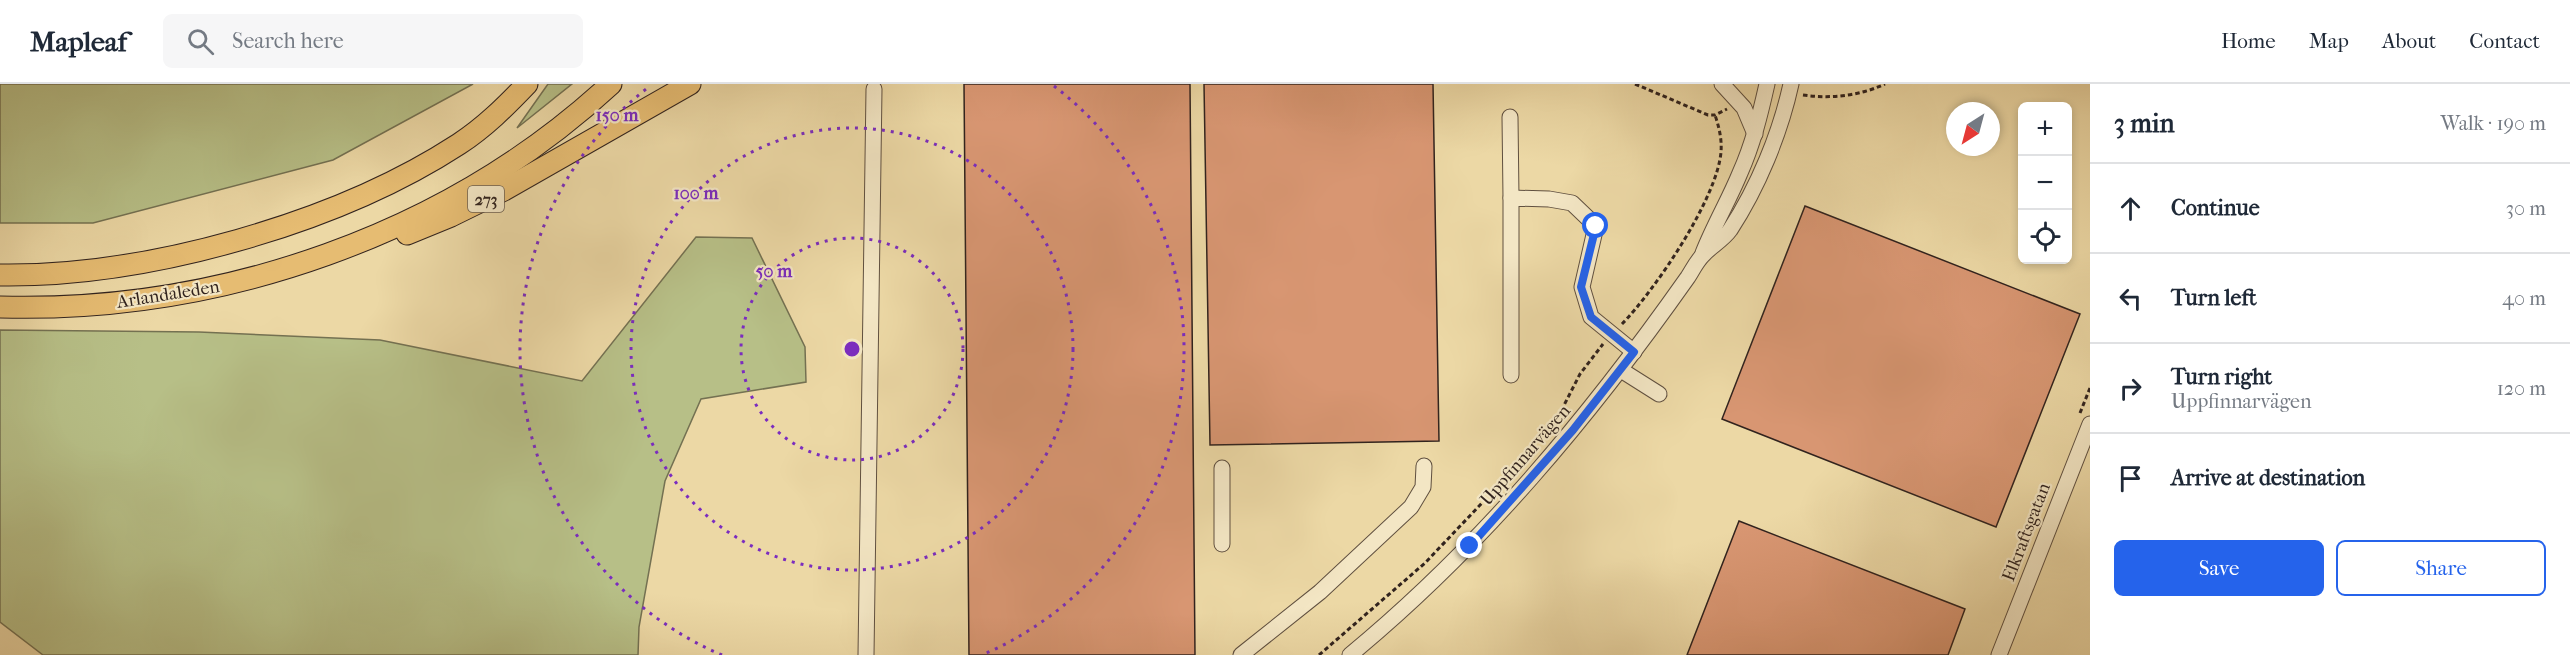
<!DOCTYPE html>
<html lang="en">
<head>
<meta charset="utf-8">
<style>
  :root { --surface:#fff; --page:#f6f6f7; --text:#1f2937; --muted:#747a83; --line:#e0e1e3; --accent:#2563eb }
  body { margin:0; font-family:"IM FELL French Canon",serif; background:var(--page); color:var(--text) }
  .controls { position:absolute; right:18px; top:18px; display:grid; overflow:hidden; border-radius:9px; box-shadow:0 3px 9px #0003 }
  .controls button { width:54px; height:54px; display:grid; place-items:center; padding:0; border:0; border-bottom:2px solid var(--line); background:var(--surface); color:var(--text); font:30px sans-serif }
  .compass { position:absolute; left:1946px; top:18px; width:54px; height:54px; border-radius:50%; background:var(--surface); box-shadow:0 3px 9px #0003; rotate:216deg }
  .stop { position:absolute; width:18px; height:18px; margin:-14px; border:4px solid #2563eb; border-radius:50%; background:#fff }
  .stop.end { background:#2563eb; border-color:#fff; box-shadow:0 2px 6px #0008 }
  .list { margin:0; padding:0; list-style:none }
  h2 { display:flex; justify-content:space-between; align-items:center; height:78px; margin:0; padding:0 24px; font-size:26px }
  h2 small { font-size:20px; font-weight:400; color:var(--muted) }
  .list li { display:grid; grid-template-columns:39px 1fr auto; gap:18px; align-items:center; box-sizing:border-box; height:90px; padding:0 24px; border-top:2px solid var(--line) }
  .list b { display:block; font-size:22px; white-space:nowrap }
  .list p { margin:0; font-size:20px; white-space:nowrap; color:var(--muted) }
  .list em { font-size:20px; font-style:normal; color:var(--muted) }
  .actions { display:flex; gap:12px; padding:18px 24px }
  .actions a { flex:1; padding:14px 0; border:2px solid var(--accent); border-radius:9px; text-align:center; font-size:21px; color:var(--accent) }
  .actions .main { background:var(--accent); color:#fff }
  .icon { flex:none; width:33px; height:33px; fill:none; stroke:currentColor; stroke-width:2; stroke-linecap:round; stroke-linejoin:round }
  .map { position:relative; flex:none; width:2090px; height:571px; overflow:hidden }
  header { display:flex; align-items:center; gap:36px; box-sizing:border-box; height:84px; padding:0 30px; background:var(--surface); border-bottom:2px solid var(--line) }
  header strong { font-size:28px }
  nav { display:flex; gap:33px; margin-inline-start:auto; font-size:21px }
  .search { width:420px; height:54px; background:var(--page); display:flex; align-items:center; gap:15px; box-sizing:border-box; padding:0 21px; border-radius:9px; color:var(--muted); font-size:22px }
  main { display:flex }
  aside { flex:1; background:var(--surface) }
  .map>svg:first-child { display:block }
</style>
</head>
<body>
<header>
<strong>Mapleaf</strong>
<div class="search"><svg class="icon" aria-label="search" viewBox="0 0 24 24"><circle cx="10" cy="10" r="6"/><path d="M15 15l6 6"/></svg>Search here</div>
<nav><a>Home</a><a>Map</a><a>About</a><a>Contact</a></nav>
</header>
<main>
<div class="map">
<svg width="2090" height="571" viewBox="0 0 2090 571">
  <rect width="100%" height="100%" fill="#ecd8a5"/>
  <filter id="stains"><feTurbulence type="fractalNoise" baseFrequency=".00333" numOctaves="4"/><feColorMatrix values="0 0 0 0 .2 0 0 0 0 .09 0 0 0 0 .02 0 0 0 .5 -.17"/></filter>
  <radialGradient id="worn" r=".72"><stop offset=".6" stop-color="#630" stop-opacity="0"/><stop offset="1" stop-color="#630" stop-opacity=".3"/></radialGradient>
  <g fill="#b7bf87" stroke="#747152" stroke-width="1.5">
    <polygon points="0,0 473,0 333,76 93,139 0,139"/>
    <polygon points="548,0 572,0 517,44"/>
    <polygon points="696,153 752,154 805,263 806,298 701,315 665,397 639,543 638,571 43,571 0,538 0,246 199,248 380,256 582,297"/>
  </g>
  <g fill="#d89672" stroke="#31231e" stroke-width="1.5">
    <polygon points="964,0 1190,0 1195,571 969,571"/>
    <polygon points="1204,0 1433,0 1439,357 1210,361"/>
    <polygon points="1805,122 2080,230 1996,443 1722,335"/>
    <polygon points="1739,437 1965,525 1948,571 1687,571"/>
  </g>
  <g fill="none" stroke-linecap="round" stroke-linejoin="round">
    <defs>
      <g id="minor">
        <polyline points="1722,0 1744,24 1755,50"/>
        <polyline points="1510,33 1511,114"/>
        <path d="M1703 169C1714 141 1729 116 1740 89 1753 60 1760 31 1767 0"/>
        <polyline points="1621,286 1659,310"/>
        <polyline points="1511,291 1511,114 1549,115 1572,119 1596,142 1582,203 1591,233 1634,268"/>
        <polyline points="1222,384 1222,460"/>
        <polyline points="866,571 874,5"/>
        <polyline points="1241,571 1320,508 1411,423 1423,403 1424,382"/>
        <path d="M1350 571C1482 462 1590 332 1688 193 1693 185 1697 177 1703 171 1711 162 1723 156 1730 146 1758 103 1780 50 1791 0"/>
        <polyline points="1999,571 2090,340"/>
      </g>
      <g id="highway">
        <polyline points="407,150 451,132 504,106 690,0"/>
        <path d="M0 191C146 193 336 140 459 60 485 43 506 22 527 0"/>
        <path d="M0 223C221 229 448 151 611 0"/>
      </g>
    </defs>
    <use href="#minor" stroke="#605040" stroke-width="17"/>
    <use href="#highway" stroke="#31231e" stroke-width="23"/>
    <g stroke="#31231e" stroke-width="3" stroke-dasharray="4.5 3" stroke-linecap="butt">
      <polyline points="1635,0 1708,31 1715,31 1727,25"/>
      <path d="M1803 11C1831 15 1859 12 1885 0"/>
      <path d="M1622 240C1655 206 1717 115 1721 68 1722 55 1719 43 1715 31"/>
      <polyline points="2080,329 2090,304"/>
      <polyline points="1319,571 1425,479 1502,398 1560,329 1580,290 1603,260"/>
    </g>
    <use href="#minor" stroke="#f3e6c4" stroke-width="15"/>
    <use href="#highway" stroke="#e6bc72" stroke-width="21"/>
  </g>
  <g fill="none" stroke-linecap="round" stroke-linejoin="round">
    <polyline stroke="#2563eb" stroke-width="8" points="1470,462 1573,346 1634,268 1591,233 1581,203 1596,142"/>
  </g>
  <g fill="none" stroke="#7b2cbf" stroke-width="3" stroke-dasharray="3 6">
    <circle cx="852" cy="265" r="111"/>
    <circle cx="852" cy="265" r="221"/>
    <path d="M722 571A332 332 0 0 1 650 2M1054 2A332 332 0 0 1 982 571"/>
  </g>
  <g text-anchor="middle" stroke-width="4.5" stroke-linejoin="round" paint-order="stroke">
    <rect fill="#f3e6c4" stroke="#6b5e50" stroke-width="1.5" x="468" y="102" width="36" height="26" rx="4.5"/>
    <g font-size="16" font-weight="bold" fill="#31231e">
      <text x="486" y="121">273</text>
    </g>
    <g font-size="18" fill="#31231e" stroke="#f3e6c4">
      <text transform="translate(168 210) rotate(-9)" y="6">Arlandaleden</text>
      <text transform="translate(1525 371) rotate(-49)" y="6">Uppfinnarvägen</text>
      <text transform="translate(2026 448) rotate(-69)" y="6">Elkraftsgatan</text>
    </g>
  </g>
  <circle cx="852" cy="265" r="9" fill="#7b2cbf" stroke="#f3e6c4" stroke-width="3"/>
  <g font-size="18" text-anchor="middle" font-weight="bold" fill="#7b2cbf" stroke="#f3e6c4" stroke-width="4.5" stroke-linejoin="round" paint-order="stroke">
    <text x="617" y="37">150 m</text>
    <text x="696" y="115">100 m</text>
    <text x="774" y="193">50 m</text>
  </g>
  <rect width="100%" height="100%" filter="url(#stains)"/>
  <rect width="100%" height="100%" fill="url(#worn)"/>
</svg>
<div class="controls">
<button>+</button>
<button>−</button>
<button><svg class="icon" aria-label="locate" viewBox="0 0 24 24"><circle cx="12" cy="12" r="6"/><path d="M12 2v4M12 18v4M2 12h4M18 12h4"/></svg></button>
</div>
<svg class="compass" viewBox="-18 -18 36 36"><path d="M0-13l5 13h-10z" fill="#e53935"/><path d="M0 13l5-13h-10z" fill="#747a83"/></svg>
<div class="stop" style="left:1596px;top:142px"></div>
<div class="stop end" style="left:1470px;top:462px"></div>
</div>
<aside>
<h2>3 min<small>Walk · 190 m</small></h2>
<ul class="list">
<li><svg class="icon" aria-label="ahead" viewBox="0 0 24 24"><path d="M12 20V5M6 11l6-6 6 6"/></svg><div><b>Continue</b></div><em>30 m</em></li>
<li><svg class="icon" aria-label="left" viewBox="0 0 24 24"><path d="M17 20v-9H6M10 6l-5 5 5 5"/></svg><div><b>Turn left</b></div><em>40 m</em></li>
<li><svg class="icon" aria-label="right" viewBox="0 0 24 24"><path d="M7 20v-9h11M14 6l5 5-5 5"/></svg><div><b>Turn right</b><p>Uppfinnarvägen</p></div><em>120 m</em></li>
<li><svg class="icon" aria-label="arrive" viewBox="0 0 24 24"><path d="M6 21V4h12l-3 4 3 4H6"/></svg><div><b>Arrive at destination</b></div></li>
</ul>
<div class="actions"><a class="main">Save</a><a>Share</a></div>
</aside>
</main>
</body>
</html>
